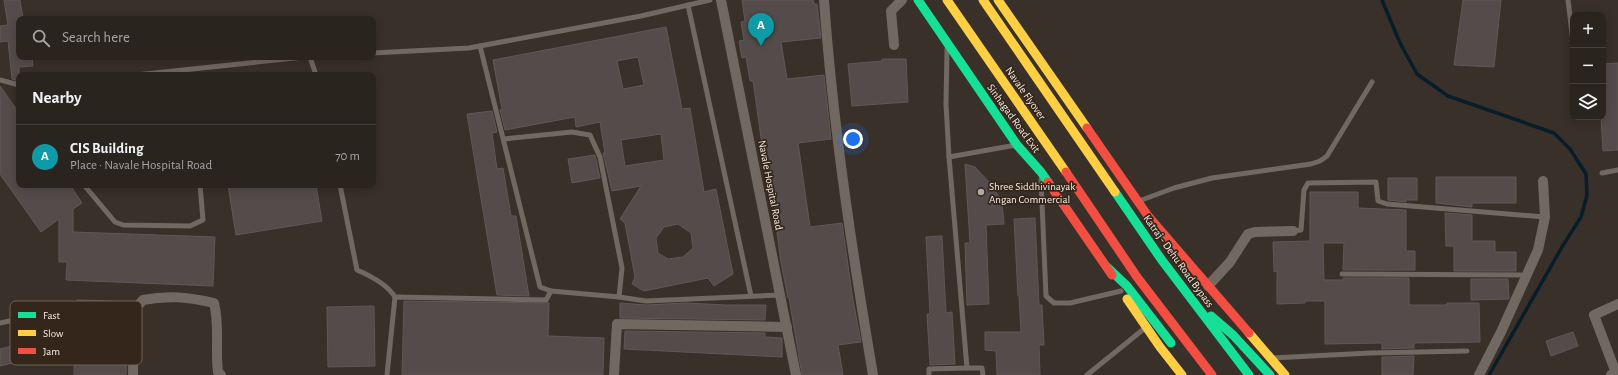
<!DOCTYPE html>
<html lang="en">
<head>
<meta charset="utf-8">
<style>
  :root { --surface:#2a241f; --page:#36302c; --text:#f1f3f6; --muted:#a5a4a4; --line:#46413d; --accent:#db2777 }
  body { margin:0; font-family:"Alegreya Sans",sans-serif; background:var(--page); color:var(--text) }
  .controls { position:absolute; right:12px; top:12px; display:grid; overflow:hidden; border-radius:8px; box-shadow:0 2px 10px #0003 }
  .controls button { width:36px; height:36px; display:grid; place-items:center; padding:0; border:0; border-bottom:1px solid var(--line); background:var(--surface); color:var(--text); font:20px sans-serif }
  .you { position:absolute; left:853px; top:139px; width:14px; height:14px; margin:-10px; border:3px solid #fff; border-radius:50%; background:#1a73e8; box-shadow:0 0 0 6px #1a73e833 }
  .badge { display:grid; place-items:center; width:26px; height:26px; border-radius:50%; background:var(--accent); color:#fff; font-size:13px; font-weight:700 }
  .pin { position:absolute; translate:-50% -33px; filter:drop-shadow(0 1px 2px #0008) }
  .pin::after { content:''; position:absolute; top:21px; width:14px; height:12px; background:inherit; clip-path:polygon(0 0,100% 0,50% 100%) }
  .list { margin:0; padding:0; list-style:none }
  h2 { display:flex; justify-content:space-between; align-items:center; height:52px; margin:0; padding:0 16px; font-size:17px }
  h2 small { font-size:13px; font-weight:400; color:var(--muted) }
  .list li { display:grid; grid-template-columns:26px 1fr auto; gap:12px; align-items:center; box-sizing:border-box; height:64px; padding:0 16px; border-top:1px solid var(--line) }
  .list b { display:block; font-size:15px; white-space:nowrap }
  .list p { margin:0; font-size:13px; white-space:nowrap; color:var(--muted) }
  .list em { font-size:13px; font-style:normal; color:var(--muted) }
  .icon { flex:none; width:22px; height:22px; fill:none; stroke:currentColor; stroke-width:2; stroke-linecap:round; stroke-linejoin:round }
  .map { position:relative; flex:none; width:1618px; height:375px; overflow:hidden }
  .search { position:absolute; background:var(--surface); box-shadow:0 2px 10px #0003; left:16px; top:16px; width:360px; height:44px; display:flex; align-items:center; gap:10px; box-sizing:border-box; padding:0 14px; border-radius:8px; color:var(--muted); font-size:15px }
  .panel { position:absolute; background:var(--surface); box-shadow:0 2px 10px #0003; left:16px; top:72px; width:360px; height:116px; border-radius:8px }
  .map>svg:first-child { display:block }
</style>
</head>
<body>
<div class="map">
<svg width="1618" height="375" viewBox="0 0 1618 375">
  <rect width="100%" height="100%" fill="#383029"/>
  <g fill="none" stroke-linecap="round" stroke-linejoin="round">
    <polyline stroke="#081d2a" stroke-width="3.5" points="1382,0 1400,43 1417,74 1448,96 1554,133 1570,149 1586,174 1587,195 1581,217 1562,247 1489,375"/>
  </g>
  <g fill="#534c4a" stroke="#605857" fill-rule="evenodd">
    <polygon points="4,0 20,0 23,19 19,19 19,57 32,57 33,66 19,67 19,81 12,79 8,41 0,42 0,26 8,25"/>
    <polygon points="742,0 813,0 814,4 817,4 821,38 781,42 787,79 824,75 831,139 798,143 810,227 842,223 853,300 861,342 838,345 843,375 802,375 789,298 788,298 781,263 773,201 770,201 753,81 750,81 746,57 742,58 739,41 744,40 741,22 745,21"/>
    <polygon points="1463,0 1501,0 1494,67 1454,65"/>
    <path d="M666 27 682 109 690 108 704 192 716 189 733 274 714 286 708 278 644 291 632 284 635 277 625 223 620 219 641 186 612 191 603 153H605L600 122 576 127 575 117 505 130 500 110 502 109 493 60ZM638 57 644 85 623 89 617 61ZM661 134 664 160 625 166 621 140ZM678 224 691 233 693 248 683 257 668 259 658 253 656 238 664 227Z"/>
    <polygon points="882,59 906,59 908,102 852,106 848,64 882,61"/>
    <polygon points="1618,63 1618,150 1603,151 1601,117 1603,117 1603,64"/>
    <polygon points="0,86 19,113 19,185 70,185 82,203 73,209 73,232 215,237 213,286 66,280 67,262 59,262 59,219 41,232 0,174"/>
    <polygon points="492,111 497,132 492,133 497,169 503,168 511,216 516,216 529,296 497,295 467,114"/>
    <polygon points="595,155 600,178 572,183 568,159"/>
    <polygon points="965,164 975,167 990,183 1002,201 1004,224 986,225 989,304 967,305 965,243 970,243"/>
    <polygon points="1436,177 1516,177 1516,203 1472,203 1472,207 1436,203"/>
    <polygon points="1388,178 1417,178 1417,200 1406,200 1406,202 1388,200"/>
    <polygon points="228,185 258,185 259,187 272,185 316,185 322,221 236,235"/>
    <polygon points="1310,192 1358,192 1358,208 1406,210 1406,251 1415,251 1415,270 1343,270 1344,243 1323,243 1324,280 1343,280 1343,278 1409,278 1409,305 1447,305 1447,303 1479,303 1480,342 1414,343 1414,348 1382,349 1382,343 1325,344 1325,301 1305,301 1305,303 1277,304 1277,271 1274,272 1273,242 1310,241"/>
    <polygon points="1445,213 1472,215 1472,241 1495,241 1495,252 1516,252 1516,271 1454,271 1454,246 1446,246"/>
    <polygon points="1035,218 1039,305 1042,305 1044,345 1039,345 1040,375 997,375 996,351 985,350 985,332 1021,332 1019,296 1018,296 1014,219"/>
    <polygon points="942,236 946,313 952,312 955,364 930,365 927,314 930,314 926,237"/>
    <polygon points="1471,279 1508,279 1509,299 1471,300"/>
    <polygon points="77,300 112,301 112,310 121,310 121,325 127,326 126,375 74,375"/>
    <polygon points="404,301 549,303 548,336 604,338 603,375 402,375"/>
    <polygon points="620,303 646,305 686,303 726,305 766,305 765,320 620,318"/>
    <polygon points="374,306 375,366 328,367 327,307"/>
    <polygon points="625,331 765,333 765,337 782,338 782,357 624,349"/>
    <polygon points="1573,332 1578,346 1551,356 1546,341"/>
    <polygon points="50,337 54,353 0,366 0,349"/>
    <polygon points="1414,356 1413,375 1382,375 1382,357"/>
  </g>
  <g fill="none" stroke-linecap="round" stroke-linejoin="round">
    <g stroke="#726862" stroke-width="5">
      <polyline points="1568,0 1573,42"/>
      <polyline points="688,5 751,296"/>
      <polyline points="480,46 540,287 551,291 619,297 622,268 600,157 590,135 572,132 504,139"/>
      <polyline points="947,49 946,104 949,157 967,368 982,368 983,375"/>
      <polyline points="373,53 469,48 641,16 710,0"/>
      <polyline points="310,57 316,75"/>
      <polyline points="136,75 304,57"/>
      <polyline points="0,80 19,85"/>
      <polyline points="949,157 1016,145"/>
      <polyline points="1602,173 1618,170"/>
      <polyline points="1041,179 1046,296 1054,303 1070,303 1121,291"/>
      <polyline points="84,185 115,222 123,225 190,226 203,220 200,185"/>
      <path d="M340 185 357 270C371 276 387 284 395 297"/>
      <polyline points="1139,201 1174,188 1212,178 1311,164 1320,161 1327,156 1372,82"/>
      <polyline points="1293,231 1301,230 1304,190 1308,183 1376,182 1378,201 1387,204 1545,217"/>
      <polyline points="1342,274 1527,275"/>
      <polyline points="619,297 646,301 780,295"/>
      <polyline points="0,323 23,318"/>
      <polyline points="1272,358 1370,353 1467,351"/>
      <polyline points="387,375 395,297 546,300 551,291"/>
      <polyline points="929,375 929,369 967,368"/>
      <polyline points="1087,375 1145,328"/>
    </g>
    <g stroke="#726862" stroke-width="10">
      <polyline points="721,0 796,375"/>
      <path d="M824 0C833 126 852 251 873 375"/>
      <polyline points="894,45 891,11 902,0"/>
      <polyline points="1208,286 1230,262 1248,234 1255,232 1293,231"/>
      <path d="M133 375 134 310 143 300C168 295 189 297 214 303 220 326 215 349 218 372L221 375"/>
      <polyline points="614,375 617,324 787,327"/>
      <polyline points="1479,375 1501,332 1538,250 1545,217 1543,181"/>
      <polyline points="1611,375 1616,373 1594,315 1618,304"/>
    </g>
    <g stroke="#16e098" stroke-width="9">
      <polyline points="918,0 1017,145 1041,172 1048,182"/>
      <polyline points="1115,192 1161,259 1249,375"/>
      <polyline points="1107,267 1127,286 1171,343"/>
      <polyline points="1211,316 1233,335 1270,375"/>
    </g>
    <g stroke="#ffcf43" stroke-width="9">
      <polyline points="947,0 1066,172"/>
      <polyline points="983,0 1115,192"/>
      <polyline points="998,0 1087,128"/>
      <polyline points="1127,299 1160,347 1182,375"/>
      <polyline points="1249,333 1285,375"/>
    </g>
    <g stroke="#f24e42" stroke-width="9">
      <polyline points="1087,128 1148,216 1249,333"/>
      <polyline points="1066,172 1137,277 1212,375"/>
      <polyline points="1048,182 1112,275"/>
    </g>
  </g>
  <circle fill="#b3aaa3" stroke="#34261a" stroke-width="1.5" cx="981" cy="192" r="4"/>
  <g text-anchor="middle" stroke-width="3.5" stroke-linejoin="round" paint-order="stroke">
    <g font-size="11" fill="#f5ece4" stroke="#34261a">
      <text transform="translate(1026 93) rotate(55)" y="4">Navale Flyover</text>
      <text transform="translate(1014 118) rotate(54)" y="4">Sinhagad Road Exit</text>
      <text transform="translate(771 185) rotate(79)" y="4">Navale Hospital Road</text>
      <text transform="translate(1179 261) rotate(54)" y="4">Katraj - Dehu Road Bypass</text>
    </g>
    <g font-size="11" fill="#f5ece4" stroke="#34261a" text-anchor="start">
      <text x="989" y="190">Shree Siddhivinayak<tspan x="989" dy="13">Angan Commercial</tspan></text>
    </g>
  </g>
  <rect x="10" y="301" width="132" height="64" rx="6" fill="#34261a" stroke="#6e6157" stroke-width="1"/>
  <rect x="18" y="312" width="18" height="6" fill="#16e098"/>
  <rect x="18" y="330" width="18" height="6" fill="#ffcf43"/>
  <rect x="18" y="348" width="18" height="6" fill="#f24e42"/>
  <g font-size="11" fill="#f5ece4">
    <text x="43" y="319">Fast</text>
    <text x="43" y="337">Slow</text>
    <text x="43" y="355">Jam</text>
  </g>
</svg>
<div class="controls">
<button>+</button>
<button>−</button>
<button><svg class="icon" aria-label="layers" viewBox="0 0 24 24"><path d="M12 4l9 5-9 5-9-5zM3 14l9 5 9-5"/></svg></button>
</div>
<div class="you"></div>
<div class="pin badge" style="left:761px;top:46px;background:#0f9aa8">A</div>
<div class="search"><svg class="icon" aria-label="search" viewBox="0 0 24 24"><circle cx="10" cy="10" r="6"/><path d="M15 15l6 6"/></svg>Search here</div>
<section class="panel">
<h2>Nearby<small></small></h2>
<ul class="list">
<li><span class="badge" style="background:#0f9aa8">A</span><div><b>CIS Building</b><p>Place · Navale Hospital Road</p></div><em>70 m</em></li>
</ul>
</section>
</div>
</body>
</html>
